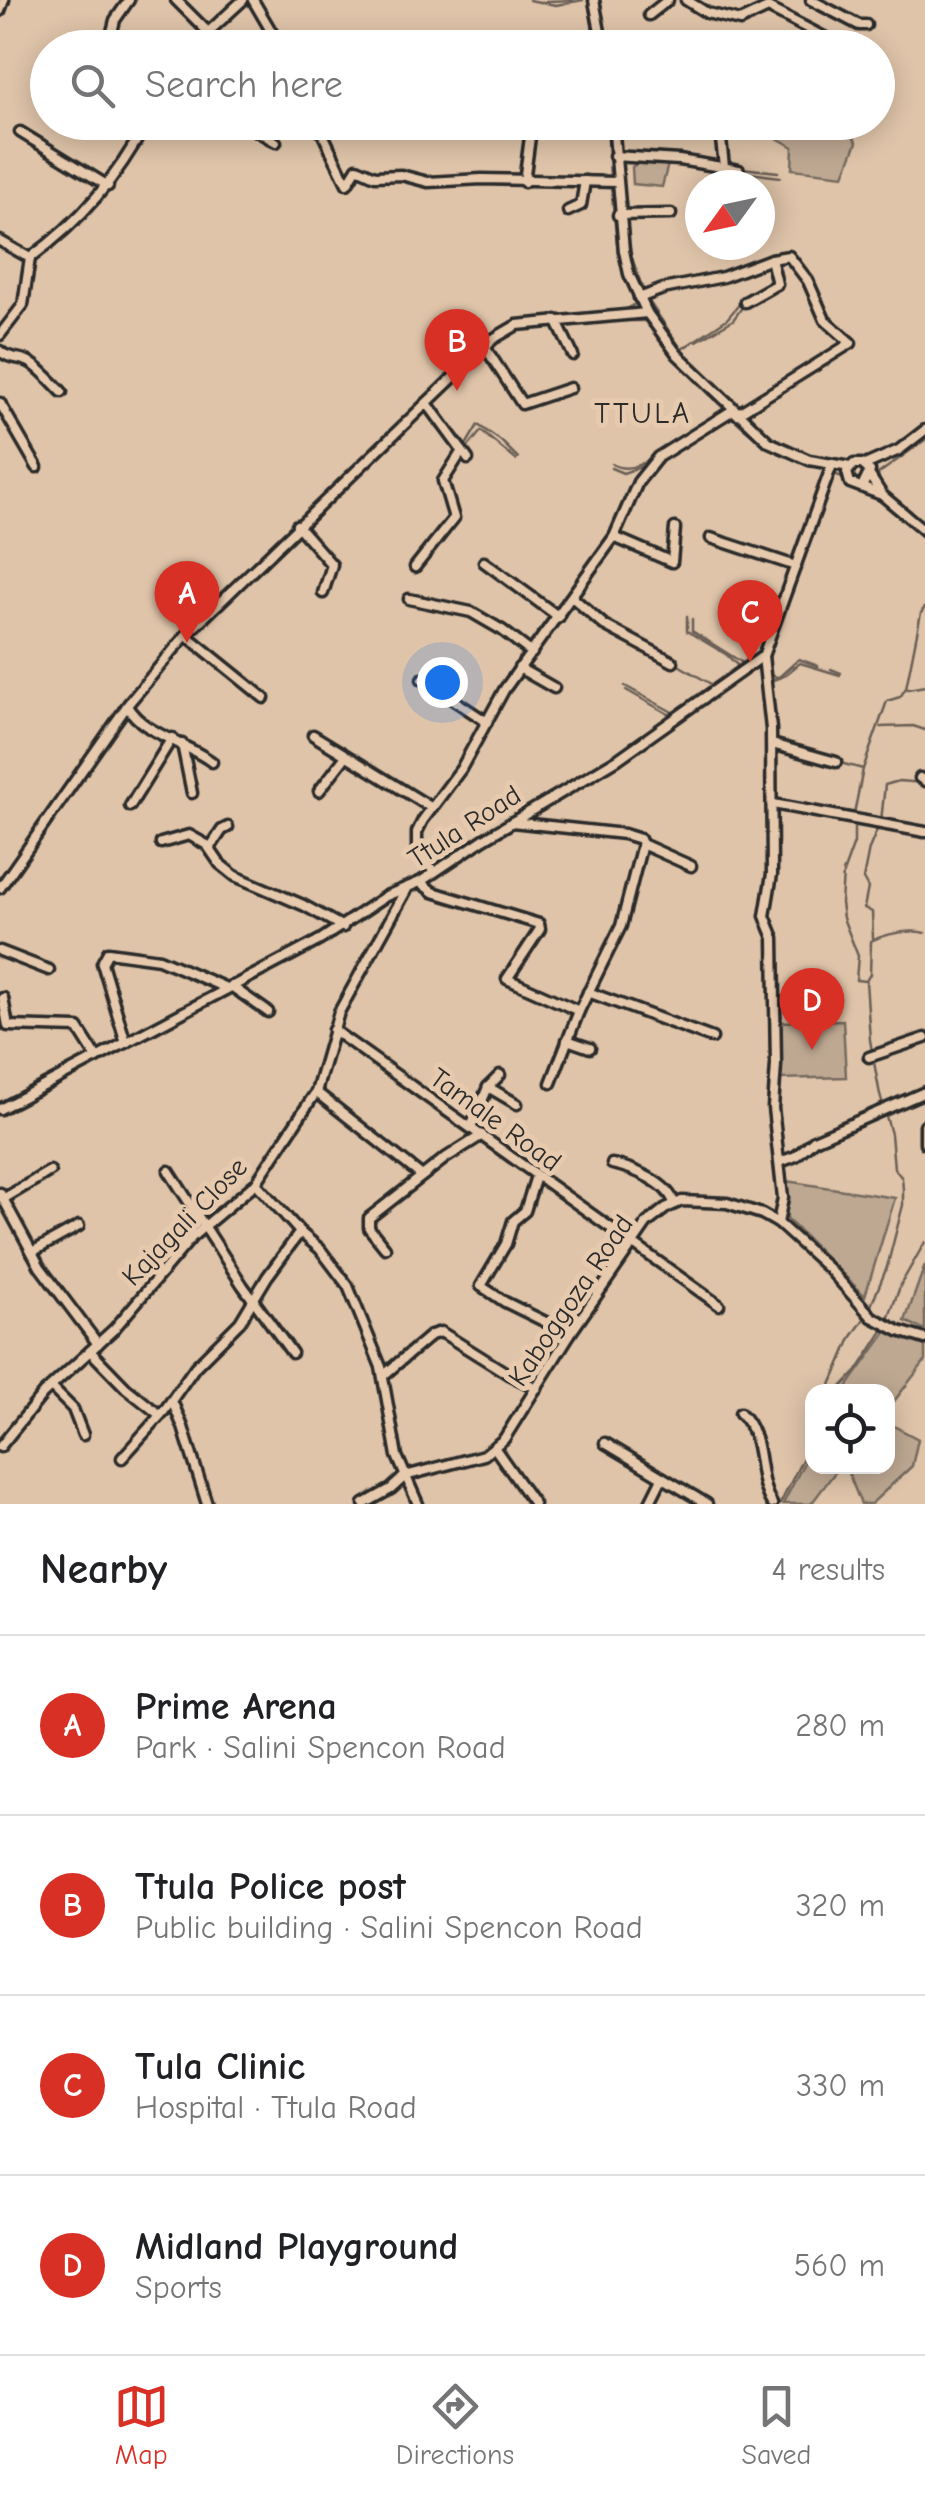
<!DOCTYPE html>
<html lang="en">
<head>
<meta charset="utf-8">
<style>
  :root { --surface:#fff; --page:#f6f6f6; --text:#202124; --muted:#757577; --line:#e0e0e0; --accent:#d93025 }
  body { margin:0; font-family:"Comic Neue",sans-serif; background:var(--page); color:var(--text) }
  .controls { position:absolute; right:30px; bottom:30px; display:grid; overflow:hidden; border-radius:20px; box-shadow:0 5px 25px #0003 }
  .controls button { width:90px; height:90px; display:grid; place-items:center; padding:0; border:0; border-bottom:2px solid var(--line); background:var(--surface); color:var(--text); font:50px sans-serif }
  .compass { position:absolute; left:685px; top:170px; width:90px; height:90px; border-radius:50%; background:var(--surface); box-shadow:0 5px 25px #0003; rotate:237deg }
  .you { position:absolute; left:442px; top:682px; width:35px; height:35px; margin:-25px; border:8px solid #fff; border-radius:50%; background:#1a73e8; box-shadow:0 0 0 15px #1a73e833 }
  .badge { display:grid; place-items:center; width:65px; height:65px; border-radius:50%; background:var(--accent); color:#fff; font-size:32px; font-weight:700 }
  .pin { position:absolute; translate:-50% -82px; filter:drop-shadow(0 2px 5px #0008) }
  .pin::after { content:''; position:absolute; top:52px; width:35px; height:30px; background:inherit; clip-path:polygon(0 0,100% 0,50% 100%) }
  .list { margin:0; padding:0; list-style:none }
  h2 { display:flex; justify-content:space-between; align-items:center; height:130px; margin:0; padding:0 40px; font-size:42px }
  h2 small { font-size:32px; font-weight:400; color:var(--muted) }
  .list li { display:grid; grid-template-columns:65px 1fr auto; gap:30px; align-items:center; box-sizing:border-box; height:180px; padding:0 40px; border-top:2px solid var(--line) }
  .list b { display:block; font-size:38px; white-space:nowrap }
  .list p { margin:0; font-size:32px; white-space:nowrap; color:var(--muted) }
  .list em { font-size:32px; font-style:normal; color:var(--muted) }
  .icon { flex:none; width:55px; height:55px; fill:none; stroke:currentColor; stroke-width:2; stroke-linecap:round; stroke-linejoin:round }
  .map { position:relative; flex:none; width:925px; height:1504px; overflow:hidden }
  .search { position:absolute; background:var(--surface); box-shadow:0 5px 25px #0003; left:30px; right:30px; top:30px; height:110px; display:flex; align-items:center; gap:25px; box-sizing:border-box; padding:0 35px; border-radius:55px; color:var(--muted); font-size:38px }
  .sheet { height:850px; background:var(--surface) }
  nav { display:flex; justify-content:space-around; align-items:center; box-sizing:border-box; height:140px; border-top:2px solid var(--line); background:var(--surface); font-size:28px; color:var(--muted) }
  nav a { display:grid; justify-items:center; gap:5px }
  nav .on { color:var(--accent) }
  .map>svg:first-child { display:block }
</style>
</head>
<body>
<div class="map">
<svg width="925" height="1504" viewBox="0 0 925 1504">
  <rect width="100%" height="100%" fill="#dfc4a9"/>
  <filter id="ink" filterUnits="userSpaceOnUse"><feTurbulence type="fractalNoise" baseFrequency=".01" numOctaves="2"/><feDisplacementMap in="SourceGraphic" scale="20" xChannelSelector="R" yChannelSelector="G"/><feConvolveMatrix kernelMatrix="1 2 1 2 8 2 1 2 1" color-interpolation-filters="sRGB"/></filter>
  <g filter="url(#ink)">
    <g fill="#bea892" stroke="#746a5e" stroke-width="2.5">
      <polygon points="759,123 844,123 857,142 844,175 792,169 793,147 768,133"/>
      <polygon points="639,162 668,164 662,187 633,184 632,167"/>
      <polygon points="843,1020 846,1077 780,1079 778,1022"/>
      <polygon points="786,1181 895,1198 865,1296 787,1219"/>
      <polygon points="925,1265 925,1330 905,1321"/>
      <polygon points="887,1331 925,1346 925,1361 888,1409 888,1392 844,1391"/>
      <polygon points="888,1423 918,1439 912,1466 871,1504 861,1504 846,1467 888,1466"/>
      <polygon points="812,1447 812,1466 839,1467 811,1504 783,1504"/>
    </g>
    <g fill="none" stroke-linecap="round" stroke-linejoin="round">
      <g stroke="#6a5f57" stroke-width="2.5">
        <polyline points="529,0 556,5 583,0"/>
        <polyline points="599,0 602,11"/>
        <polyline points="546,1 573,0"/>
        <polyline points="588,1 596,48"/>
        <polyline points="603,17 604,22"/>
        <polyline points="606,30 606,36"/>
        <polyline points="200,35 220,17"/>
        <polyline points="609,44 609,48"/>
        <polyline points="607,122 610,177"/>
        <polyline points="619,122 624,211"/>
        <polyline points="742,168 778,172"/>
        <polyline points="742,172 780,177"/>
        <polyline points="611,185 618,254 635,304 622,312"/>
        <polyline points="625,219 631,255 644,293"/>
        <polyline points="648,300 680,347"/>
        <polyline points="528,320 585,315"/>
        <polyline points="600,321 645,321 675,360 726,411"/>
        <polyline points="840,328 854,339 854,343"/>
        <polyline points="493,335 515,322"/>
        <polyline points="697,341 733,320 743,306"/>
        <polyline points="682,349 727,319 741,302"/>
        <path d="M732 417C772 455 787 454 835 474 846 478 847 488 860 490"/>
        <path d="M925 440 878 474C881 495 909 511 925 524"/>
        <polyline points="689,442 704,433"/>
        <polyline points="462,445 466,445 478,425 501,441 518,458"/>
        <polyline points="465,451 481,431 516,460"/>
        <path d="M612 464C627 473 644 464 656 455"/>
        <polyline points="611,468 623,473 646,465"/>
        <polyline points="877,496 925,537"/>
        <polyline points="620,534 634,500"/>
        <polyline points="790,562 815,500"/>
        <polyline points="595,570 617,541"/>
        <polyline points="783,590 789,565"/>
        <polyline points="687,616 687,631 727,655 741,669"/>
        <polyline points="692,619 692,631 746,665"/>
        <polyline points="675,663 716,687"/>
        <polyline points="831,669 841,673"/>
        <polyline points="770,676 768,656 824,497"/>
        <polyline points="771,676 779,677 799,659 818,666"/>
        <polyline points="770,685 770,681 784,676 800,663 840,675"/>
        <polyline points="625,686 676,714"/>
        <polyline points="908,689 925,686"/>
        <polyline points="626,690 672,716"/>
        <polyline points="881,727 913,726 925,730"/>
        <polyline points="656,736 670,726"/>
        <polyline points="840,763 863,769"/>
        <polyline points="854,814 863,769 887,701 900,697 906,688 921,613 925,607"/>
        <polyline points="881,821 885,785 899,781 924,783"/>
        <polyline points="854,823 854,843 843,873 841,903 843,918 858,956 856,980 865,981"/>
        <polyline points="775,877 777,864 775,826"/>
        <polyline points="873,938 872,912 864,908 868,888 863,879 869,849 879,825"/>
        <polyline points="917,1036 925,1033"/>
        <path d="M870 1308 887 1267 903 1205V1189L902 1178 894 1168 891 1134 880 1095 870 1040 866 981 870 974 871 941C884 934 911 929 925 933"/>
        <polyline points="887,1322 901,1284 925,1242"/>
        <polyline points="828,1392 851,1338 866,1316"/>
        <polyline points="837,1392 857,1371 885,1328"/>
        <polyline points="780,1504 812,1440"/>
      </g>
      <defs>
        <g id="minor">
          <polyline points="176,0 207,31"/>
          <polyline points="253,0 281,48"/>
          <polyline points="594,0 603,48"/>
          <polyline points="686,0 707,13 740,21 768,8 845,48"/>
          <polyline points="811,0 859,25 866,25"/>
          <polyline points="0,11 4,0"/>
          <polyline points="649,15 668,0"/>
          <polyline points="108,48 115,20 129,0"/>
          <polyline points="191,48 243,0"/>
          <polyline points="241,122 276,142"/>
          <polyline points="317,122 347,184 357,168 375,176 401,175 428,182 482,179 616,182"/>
          <polyline points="613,122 624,251 629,274 647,313 677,354 769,442 809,460 850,467"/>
          <polyline points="719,122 724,166"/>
          <polyline points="719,129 768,131"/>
          <polyline points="20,132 108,186"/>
          <polyline points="614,156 679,160 739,170"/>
          <polyline points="524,182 532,122"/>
          <polyline points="568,211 581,205 585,181"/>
          <polyline points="618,215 671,214"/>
          <path d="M0 241 30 258C81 221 117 178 147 122"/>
          <polyline points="639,298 663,289 723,277 771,259 789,256 808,281 825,320 851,343 737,414"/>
          <polyline points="745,302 777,284 771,259"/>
          <polyline points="556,320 573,355"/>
          <polyline points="0,335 23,305 30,258"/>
          <polyline points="485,347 522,404 570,388"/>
          <path d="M0 351C9 360 20 356 31 363 42 370 52 382 62 392"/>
          <polyline points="0,403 37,467"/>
          <polyline points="427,403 468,459"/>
          <polyline points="865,465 899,450 925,430"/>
          <polyline points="870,476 882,495 925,531"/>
          <polyline points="863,485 870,471 862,464 854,464 847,472 850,483 882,495"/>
          <polyline points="297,525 332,565 323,593"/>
          <polyline points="614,537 672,562 675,528"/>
          <polyline points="711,538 796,566"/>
          <polyline points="484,562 559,617"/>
          <polyline points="415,567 454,518 443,481 462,451"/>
          <polyline points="572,597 604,625 673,662"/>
          <polyline points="409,599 471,612 502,630 532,653"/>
          <polyline points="186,635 264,698"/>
          <polyline points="763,656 771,729 772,874 765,916 774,938 776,1065 773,1108 783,1198 778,1223"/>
          <polyline points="519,668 554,688"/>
          <polyline points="422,679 487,722"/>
          <path d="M127 706C143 734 187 743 212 762"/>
          <polyline points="313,735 432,808"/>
          <polyline points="182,744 192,793"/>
          <polyline points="772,744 836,762"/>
          <polyline points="920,778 925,781"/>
          <polyline points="319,791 346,756"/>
          <polyline points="773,804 925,832"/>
          <polyline points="130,806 172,738"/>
          <polyline points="512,822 624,834 640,839 642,844 621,926 579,1011 551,1083"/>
          <polyline points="161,843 189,835 207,845 220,864 235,876 303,905 343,927"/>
          <polyline points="642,844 691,866"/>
          <polyline points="210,848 222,830 228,827"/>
          <polyline points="434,872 417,849 417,832 423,820 461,769 504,690 614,537 638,482 658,457 733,410"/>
          <polyline points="420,882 433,892 539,924 540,929 507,979 579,1011"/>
          <polyline points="0,888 129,703 186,635 493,339 517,325 647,313"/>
          <polyline points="0,951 49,970"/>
          <polyline points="231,986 268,1012"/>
          <polyline points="588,992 712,1038"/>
          <polyline points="3,998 8,1026 78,1028 97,1058"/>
          <polyline points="333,1030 719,1305"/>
          <polyline points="567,1040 590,1048"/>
          <polyline points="126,1043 102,963 108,952 159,959 226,988"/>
          <polyline points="869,1057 925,1038"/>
          <polyline points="488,1087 517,1104"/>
          <polyline points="316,1092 422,1176"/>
          <polyline points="0,1109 320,940 386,896 420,882 484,839 618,759 763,656 832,465"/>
          <polyline points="925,1125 925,1143"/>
          <polyline points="471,1127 488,1087 500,1075"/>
          <polyline points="780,1162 796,1156 814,1140 925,1092"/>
          <path d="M612 1164C633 1168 668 1183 674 1203"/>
          <polyline points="169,1171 243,1286 292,1353"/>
          <polyline points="536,1176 525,1211 513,1221 506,1244 481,1286 505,1302 570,1334"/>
          <polyline points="256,1183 300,1232 320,1249 348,1286 381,1367 397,1456 418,1504"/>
          <polyline points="0,1193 40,1267 98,1344"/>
          <polyline points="3,1199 50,1171"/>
          <polyline points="385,1248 369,1228 369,1218 444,1159 482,1135"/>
          <polyline points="32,1252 79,1226"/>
          <polyline points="90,1351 126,1388 160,1415"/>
          <polyline points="384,1375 431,1335 441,1332 508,1374 537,1388"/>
          <polyline points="51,1387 73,1409 83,1435"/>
          <polyline points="172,1401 183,1427 207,1504"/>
          <path d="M740 1413C766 1438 754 1474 772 1504"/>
          <polyline points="605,1443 707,1504"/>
          <polyline points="0,1447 43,1394 114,1329 193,1236 256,1183 316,1092 339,1012 407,889"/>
          <polyline points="494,1447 534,1504"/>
          <polyline points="122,1458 164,1411 195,1367 240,1322 267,1277 300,1232"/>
          <polyline points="364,1504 391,1489 405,1476 484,1455 504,1439 570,1334 647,1223 666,1208 682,1201 727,1203 762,1214 778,1223 830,1270 872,1317 899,1331 925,1339"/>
          <polyline points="649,1504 662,1478"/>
        </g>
      </defs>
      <use href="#minor" stroke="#2b2b2b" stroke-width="15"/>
      <use href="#minor" stroke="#e7caae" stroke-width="8"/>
    </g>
  </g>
  <g text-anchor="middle" stroke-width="10" stroke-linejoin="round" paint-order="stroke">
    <g font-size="28" fill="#2b2b2b" stroke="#e7caae">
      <text transform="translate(464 826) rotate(-33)" y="10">Ttula Road</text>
      <text transform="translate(496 1119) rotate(36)" y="10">Tamale Road</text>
      <text transform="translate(184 1221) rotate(-46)" y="10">Kajagali Close</text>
      <text transform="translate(570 1300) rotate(-56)" y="10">Kaboggoza Road</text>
    </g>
    <g font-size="30" letter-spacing="2.5" fill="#2b2b2b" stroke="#e7caae">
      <text x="643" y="423">TTULA</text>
    </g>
  </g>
</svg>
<div class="controls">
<button><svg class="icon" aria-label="locate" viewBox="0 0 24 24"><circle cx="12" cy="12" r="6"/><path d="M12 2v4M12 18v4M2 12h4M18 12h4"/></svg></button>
</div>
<svg class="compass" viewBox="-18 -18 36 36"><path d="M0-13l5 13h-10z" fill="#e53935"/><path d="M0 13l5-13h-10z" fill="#757577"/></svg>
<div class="you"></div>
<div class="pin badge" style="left:187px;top:643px">A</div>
<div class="pin badge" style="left:457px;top:391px">B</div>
<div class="pin badge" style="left:750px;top:662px">C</div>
<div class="pin badge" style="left:812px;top:1050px">D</div>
<div class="search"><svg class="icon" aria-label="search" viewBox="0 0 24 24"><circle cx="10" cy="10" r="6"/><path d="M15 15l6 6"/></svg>Search here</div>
</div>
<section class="sheet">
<h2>Nearby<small>4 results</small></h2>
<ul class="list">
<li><span class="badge">A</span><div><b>Prime Arena</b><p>Park · Salini Spencon Road</p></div><em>280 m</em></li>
<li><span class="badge">B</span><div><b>Ttula Police post</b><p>Public building · Salini Spencon Road</p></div><em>320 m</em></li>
<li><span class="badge">C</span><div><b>Tula Clinic</b><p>Hospital · Ttula Road</p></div><em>330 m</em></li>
<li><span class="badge">D</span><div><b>Midland Playground</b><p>Sports</p></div><em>560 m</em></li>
</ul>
</section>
<nav>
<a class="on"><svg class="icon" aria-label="map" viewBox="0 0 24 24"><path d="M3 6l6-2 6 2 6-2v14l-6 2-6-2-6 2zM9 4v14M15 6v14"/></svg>Map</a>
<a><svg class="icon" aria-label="directions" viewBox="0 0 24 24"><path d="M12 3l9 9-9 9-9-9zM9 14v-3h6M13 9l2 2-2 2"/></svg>Directions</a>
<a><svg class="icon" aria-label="saved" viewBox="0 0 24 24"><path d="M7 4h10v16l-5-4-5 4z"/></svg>Saved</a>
</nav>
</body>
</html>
